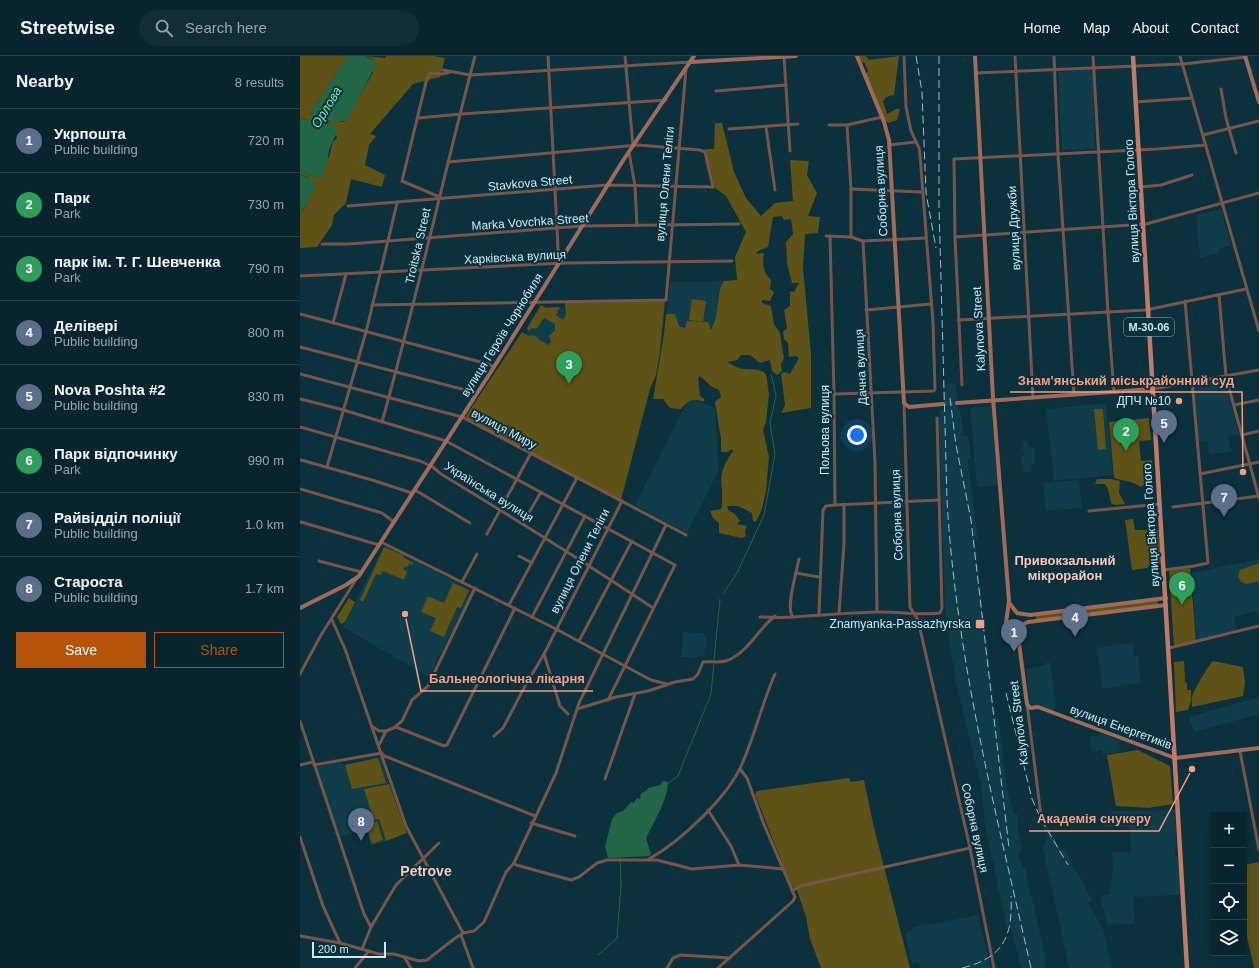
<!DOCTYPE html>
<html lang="en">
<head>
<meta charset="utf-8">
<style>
  :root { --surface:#08252d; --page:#112d35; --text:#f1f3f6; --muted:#98a5aa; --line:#294249; --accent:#b45309 }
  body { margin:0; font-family:Helvetica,sans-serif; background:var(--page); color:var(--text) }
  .controls { position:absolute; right:12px; bottom:12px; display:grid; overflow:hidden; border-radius:0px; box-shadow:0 4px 16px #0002 }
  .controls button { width:36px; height:36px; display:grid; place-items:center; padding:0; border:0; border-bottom:1px solid var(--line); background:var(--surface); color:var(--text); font:20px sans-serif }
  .scale { position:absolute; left:12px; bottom:10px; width:74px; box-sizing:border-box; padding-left:4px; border:2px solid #c8eaf5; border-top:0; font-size:11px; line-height:14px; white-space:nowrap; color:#c8eaf5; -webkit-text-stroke:3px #0a313c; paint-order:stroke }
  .you { position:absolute; left:557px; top:379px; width:14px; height:14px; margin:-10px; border:3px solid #fff; border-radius:50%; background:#1a73e8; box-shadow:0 0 0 6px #1a73e833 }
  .badge { display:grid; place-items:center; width:26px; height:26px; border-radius:50%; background:var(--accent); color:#fff; font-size:13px; font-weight:700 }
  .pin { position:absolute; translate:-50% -33px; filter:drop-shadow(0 1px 2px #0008) }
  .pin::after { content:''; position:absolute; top:21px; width:14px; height:12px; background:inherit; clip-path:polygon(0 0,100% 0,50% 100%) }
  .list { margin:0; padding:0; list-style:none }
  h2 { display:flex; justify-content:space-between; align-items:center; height:52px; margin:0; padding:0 16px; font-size:17px }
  h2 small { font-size:13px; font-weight:400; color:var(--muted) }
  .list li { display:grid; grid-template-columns:26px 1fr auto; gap:12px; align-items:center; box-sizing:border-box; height:64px; padding:0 16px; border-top:1px solid var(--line) }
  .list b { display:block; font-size:15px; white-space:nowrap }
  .list p { margin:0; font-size:13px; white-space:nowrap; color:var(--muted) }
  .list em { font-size:13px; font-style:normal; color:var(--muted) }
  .actions { display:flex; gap:8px; padding:12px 16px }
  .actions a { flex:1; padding:9px 0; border:1px solid var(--accent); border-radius:0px; text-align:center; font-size:14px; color:var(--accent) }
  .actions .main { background:var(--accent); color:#fff }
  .icon { flex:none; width:22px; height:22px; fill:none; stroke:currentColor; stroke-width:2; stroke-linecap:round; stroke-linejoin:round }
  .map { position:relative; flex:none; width:959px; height:912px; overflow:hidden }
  header { display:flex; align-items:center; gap:24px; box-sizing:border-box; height:56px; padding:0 20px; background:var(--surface); border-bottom:1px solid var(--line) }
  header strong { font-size:19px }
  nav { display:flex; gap:22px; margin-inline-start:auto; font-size:14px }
  .search { width:280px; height:36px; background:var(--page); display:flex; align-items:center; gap:10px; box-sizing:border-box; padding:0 14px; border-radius:22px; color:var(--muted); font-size:15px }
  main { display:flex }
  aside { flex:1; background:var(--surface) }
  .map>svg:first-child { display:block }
</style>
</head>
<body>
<header>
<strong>Streetwise</strong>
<div class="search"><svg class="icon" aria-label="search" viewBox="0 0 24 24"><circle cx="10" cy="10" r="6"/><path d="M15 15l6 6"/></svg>Search here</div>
<nav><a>Home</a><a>Map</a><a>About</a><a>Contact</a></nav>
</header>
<main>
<aside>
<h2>Nearby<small>8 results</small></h2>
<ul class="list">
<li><span class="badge" style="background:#5c6f8a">1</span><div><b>Укрпошта</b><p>Public building</p></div><em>720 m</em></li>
<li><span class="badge" style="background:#2e9e5b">2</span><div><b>Парк</b><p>Park</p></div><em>730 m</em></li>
<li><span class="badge" style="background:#2e9e5b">3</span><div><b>парк ім. Т. Г. Шевченка</b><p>Park</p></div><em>790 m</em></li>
<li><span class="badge" style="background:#5c6f8a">4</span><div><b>Делівері</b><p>Public building</p></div><em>800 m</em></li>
<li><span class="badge" style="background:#5c6f8a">5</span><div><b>Nova Poshta #2</b><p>Public building</p></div><em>830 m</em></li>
<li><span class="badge" style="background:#2e9e5b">6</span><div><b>Парк відпочинку</b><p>Park</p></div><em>990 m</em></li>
<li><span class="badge" style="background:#5c6f8a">7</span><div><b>Райвідділ поліції</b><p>Public building</p></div><em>1.0 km</em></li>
<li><span class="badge" style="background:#5c6f8a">8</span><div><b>Староста</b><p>Public building</p></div><em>1.7 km</em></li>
</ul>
<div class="actions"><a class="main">Save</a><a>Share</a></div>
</aside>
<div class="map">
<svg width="959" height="912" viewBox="0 0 959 912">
  <rect width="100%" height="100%" fill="#0a313c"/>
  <g fill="#0f3d49">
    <polygon points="790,14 790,17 793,17 795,93 762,94 758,16"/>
    <polygon points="921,153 931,189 918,193 919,197 900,202 896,159"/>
    <polygon points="424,225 418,273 366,269 370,226"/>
    <polygon points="243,251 263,251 266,259 248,291 226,278"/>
    <polygon points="924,323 939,378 928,380 932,396 909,398 907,385 899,386 894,329"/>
    <polygon points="656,327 657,353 660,354 663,376 664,380 668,380 671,402 668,403 668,409 678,485 675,485 696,662 698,660 707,732 714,758 717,758 718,761 717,770 722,795 719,798 722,812 725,812 746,903 744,905 745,912 721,912 711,872 707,871 685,771 682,735 656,627 648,576 651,574 651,571 645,557 639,358 640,354 644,353 642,328"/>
    <polygon points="395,344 415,352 419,414 387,477 335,449 387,346"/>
    <polygon points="806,347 813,419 754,425 746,353"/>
    <polygon points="691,350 698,429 677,431 670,352"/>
    <polygon points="727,385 728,392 734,391 735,407 730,408 732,415 724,417 721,401 724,400 722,386"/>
    <polygon points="779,424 782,452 746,455 743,427"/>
    <polygon points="84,489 172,535 129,621 43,571"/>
    <polygon points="959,503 959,563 956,555 934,561 936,574 897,584 891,517"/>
    <polygon points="383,576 403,577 407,582 404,599 395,602 381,601"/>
    <polygon points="833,587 834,600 838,600 841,627 803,633 796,592"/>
    <polygon points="750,606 756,648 754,655 730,648 726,613 745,609 746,607"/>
    <polygon points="959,641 959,658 894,676 889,661"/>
    <polygon points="804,678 818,684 821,695 803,699 802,694 792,696 789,681"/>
    <polygon points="80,700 89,728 65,733 75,764 79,763 86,785 71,790 66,773 40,781 17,711 42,706 44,709"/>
    <polygon points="875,754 877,793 875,793 875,800 878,800 880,839 834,841 835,868 808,869 800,841 810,838 813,814 812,795 831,797 829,770 805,771 806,758 811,757 811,755"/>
    <polygon points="745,767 761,794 765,793 775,816 777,815 792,845 788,846 803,873 812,912 769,912 743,792 748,779 742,769"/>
    <polygon points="678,859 691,912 620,912 619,906 612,908 605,877 608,876 612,874 612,872"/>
  </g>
  <g fill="#5e5316">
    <polygon points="0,0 48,0 11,56 12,60 44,66 73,17 72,3 65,0 85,2 86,0 134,0 145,2 140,21 113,28 70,78 76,80 69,89 65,109 85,119 82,131 51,123 46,147 34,159 32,169 17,191 0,192 0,158 5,150 9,122 0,118 0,115 17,122 29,101 33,86 37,82 32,67 0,63"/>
    <polygon points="559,0 566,0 569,4 599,0 594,39 586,41 583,45 587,58 596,53 600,53 597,64 589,67 585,65 566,18 568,15 564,6 562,7"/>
    <path d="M415 67H422L434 116 446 142 461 160 475 147 493 145 490 104 509 105 507 119 517 137 508 160 520 161 518 177 505 178 503 212 511 298V352L481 357 485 349 481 318 484 316 490 318 499 302 496 300 489 301 488 287 484 283 483 276 487 272 484 254 490 250V235L494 236 499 227H492L487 207 486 186 493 178 491 163 484 164 482 160 473 161 468 191 458 195 456 198 464 197C462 209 463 215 471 224L470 233 474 236 470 245 462 244V247L471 250 474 268 480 277 482 291 484 302 481 308 482 315 477 319 472 315 470 304 460 307 450 299H441L437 304 428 306C444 319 454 308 466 318L469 338 466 366 463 374 469 401 466 435 462 453 456 466 453 465 452 457 438 450H427L429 455 434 457 440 465 437 468 447 470 445 475 446 480 442 482 419 477V467L413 462 410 455 421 453C426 427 413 423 433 395L432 393 427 396H421V383L415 346 421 341 419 334 412 331 400 320 398 322 400 340 404 343V346C393 342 388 344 381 353L370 352 363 343H353L364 278 366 258H375L379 270 385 272 387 265 408 266 411 274C420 259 416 236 424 225L437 224 435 201 446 176 426 140 415 132 405 93H414Z"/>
    <polygon points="392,243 406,245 403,266 389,264"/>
    <polygon points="365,245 360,295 356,319 350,333 321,444 165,361 222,276 231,281 230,279 236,280 239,284 249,289 251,285 249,280 255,274 255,268 244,262 236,273 233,272 228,275 227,272 241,249 246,252 260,251 256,259 263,264 266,259 265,247"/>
    <polygon points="794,353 803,353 806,393 798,394"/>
    <path d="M849 362 851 384 839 385 841 405 852 404 853 421 841 431C833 425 823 425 814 422L809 366Z"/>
    <polygon points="797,423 811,423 820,425 819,437 825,448 815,449 811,447 808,433 805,428 795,428"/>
    <polygon points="833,463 835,474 858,474 861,506 859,509 851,507 847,512 832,514 825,464"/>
    <polygon points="84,491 103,499 103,501 113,507 112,509 109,507 108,511 106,510 103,513 107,516 104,524 83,515 80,519 76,518 63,546 60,544"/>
    <polygon points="959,507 959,525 947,528 941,526 938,520 940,514"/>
    <polygon points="890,512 896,585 874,590 869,515"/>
    <polygon points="153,527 169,534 161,552 157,551 144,581 130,575 136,562 121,556 128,540 144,547"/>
    <polygon points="49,542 55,546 45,566 41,568 37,561"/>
    <polygon points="858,545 858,549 736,564 736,559"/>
    <polygon points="884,605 885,626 887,627 887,634 891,634 891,645 888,654 876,656 874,606"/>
    <path d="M913 605 943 611 945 627 943 640 892 651C892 647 891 641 893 638 894 634 910 607 913 605Z"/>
    <polygon points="838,694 870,710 873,748 848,752 816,750 807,699"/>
    <polygon points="78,702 86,727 52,733 45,709"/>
    <polygon points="549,722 551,726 564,724 574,772 610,912 521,912 510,883 506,861 496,831 492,832 455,738 457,735"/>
    <polygon points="89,728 107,777 86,785 79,763 74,764 64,733"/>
    <polygon points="77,765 83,784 72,788 66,769"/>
    <polygon points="959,806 959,912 954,912 944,867 944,809"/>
  </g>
  <g fill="#216746">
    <path d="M48 0H65L77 7 47 64C40 68 20 62 12 60L11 56Z"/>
    <polygon points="0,63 32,67 38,74 29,94 27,109 23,112 22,120 17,122 0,115"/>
    <polygon points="0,118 14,125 15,132 0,158"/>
    <path d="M363 725 368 726C368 743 354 766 346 782L351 798 350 800 308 802 305 791 312 763 317 757 323 755 331 746 334 747 337 742 340 743 341 737 346 735 348 732 360 729Z"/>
  </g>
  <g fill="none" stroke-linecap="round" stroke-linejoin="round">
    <g stroke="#216746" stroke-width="1">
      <polyline points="423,538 437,517 464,459 475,398 470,367 476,340 471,318"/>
      <polyline points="414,604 420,543"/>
      <polyline points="367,728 378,720 411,638 414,607"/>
      <polyline points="298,899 317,882 321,828 320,801"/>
    </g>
    <polyline stroke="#264d58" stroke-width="4" stroke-dasharray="4 2" stroke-linecap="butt" points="643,348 657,347"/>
    <g stroke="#785549" stroke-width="3">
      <polyline points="248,0 257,172 258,193 261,203"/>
      <polyline points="325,0 333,90"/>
      <polyline points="484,0 490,95"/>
      <polyline points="715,0 733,342"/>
      <polyline points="754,0 758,98 774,339"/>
      <polyline points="793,0 808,257 814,336"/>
      <polyline points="880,0 959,275"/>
      <polyline points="143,14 170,19 391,6"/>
      <polyline points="676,17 883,8 946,1"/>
      <polyline points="921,33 926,62 936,97"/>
      <polyline points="416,35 486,29"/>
      <polyline points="836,46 892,42"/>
      <polyline points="118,62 161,58 366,44"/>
      <polyline points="529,69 547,69 582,61"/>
      <polyline points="547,69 551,133 551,181"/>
      <polyline points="466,71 475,134"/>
      <polyline points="429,73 498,68"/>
      <polyline points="903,79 959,65"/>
      <polyline points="589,89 615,86"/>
      <polyline points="329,96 335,130 337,170"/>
      <polyline points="841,131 861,129 892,119"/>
      <polyline points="551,133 622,136"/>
      <polyline points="140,141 102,125 126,26 130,17 143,18 150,16"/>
      <polyline points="48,150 307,129 413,131 405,96 400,94 338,89 148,106"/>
      <polyline points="526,180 551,181 563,185 626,182"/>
      <polyline points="655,181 846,168 959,137"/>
      <polyline points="563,185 575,406 577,556"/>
      <polyline points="22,188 49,188 282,170 439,168"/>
      <polyline points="0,220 265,207 432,205"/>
      <polyline points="919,239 926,321 959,442"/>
      <polyline points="72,249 366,244 386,13"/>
      <polyline points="566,254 631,248"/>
      <polyline points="0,258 188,308 194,311"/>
      <polyline points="658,264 846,254 946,233"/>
      <polyline points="33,267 46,218"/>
      <polyline points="0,291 177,337"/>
      <polyline points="0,318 162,361 386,479"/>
      <polyline points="662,329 655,181 654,103 857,93 906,89"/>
      <polyline points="853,333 959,314"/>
      <polyline points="534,338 634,335 635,333 633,267 620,99 619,92 611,75 606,51 604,0"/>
      <polyline points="0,343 40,353 146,385 375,509 308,644"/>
      <polyline points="604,347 610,551 618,564 670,792 694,912"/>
      <polyline points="934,349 959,344"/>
      <path d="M82 366C116 245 143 122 175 0"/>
      <path d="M0 371 120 405 133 411 141 418C212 461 283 505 353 552"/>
      <polyline points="942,379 959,375"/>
      <polyline points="1,404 72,424 112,437"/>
      <polyline points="27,411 66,276 97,147"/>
      <polyline points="900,418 959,406"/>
      <polyline points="0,433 82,457 94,466"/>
      <polyline points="115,434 170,467"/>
      <polyline points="535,449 639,444"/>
      <polyline points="873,451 959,440"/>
      <polyline points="789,455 860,448"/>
      <polyline points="1,466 79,489"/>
      <polyline points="223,467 241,436"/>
      <polyline points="187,478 231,397"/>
      <polyline points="81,486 256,573 351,624 367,628"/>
      <polyline points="219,500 232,507"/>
      <polyline points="19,505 61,516"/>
      <polyline points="864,514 894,510 908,507 885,245"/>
      <polyline points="496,517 519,521"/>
      <polyline points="162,526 177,498"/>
      <polyline points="209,549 277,422"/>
      <polyline points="539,557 544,488 544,448"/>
      <polyline points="519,558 523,454 526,450 535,449 534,338 530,180"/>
      <polyline points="232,561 285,460"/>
      <path d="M460 561C471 561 482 562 493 561 521 559 548 557 576 556 598 555 619 560 640 557L642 552 637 362"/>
      <path d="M493 561C485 553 497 514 499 503"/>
      <polyline points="32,564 45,593 106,770 163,877"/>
      <polyline points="279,585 332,485"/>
      <polyline points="869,592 959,570"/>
      <polyline points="244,598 260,650 268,658"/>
      <polyline points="0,618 21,579 57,522"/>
      <polyline points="727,648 741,760"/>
      <path d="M277 653 316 641 348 635 375 626 393 623 398 618 403 606C411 605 419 607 426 605 448 597 457 574 475 560"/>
      <polyline points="0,665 64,858 71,871"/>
      <polyline points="73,671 79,675 86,675"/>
      <polyline points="95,671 102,665 112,644 128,630 175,532"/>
      <polyline points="194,680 203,672 224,632 244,598 322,445"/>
      <polyline points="79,689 86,675 96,671 144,690 147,689 215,552"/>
      <polyline points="940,695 959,794"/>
      <polyline points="82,699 235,760"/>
      <polyline points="0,709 13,706"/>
      <polyline points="14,709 82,697"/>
      <polyline points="305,723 335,638"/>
      <polyline points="408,754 431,790 439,809"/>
      <polyline points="231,767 275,780"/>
      <polyline points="0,781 23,850 40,887"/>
      <path d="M349 803C381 785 428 741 442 708 455 679 462 647 475 618"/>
      <polyline points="214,807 216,809 271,824 279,821 297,807 307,804 357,804 392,813 439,809 483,813"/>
      <polyline points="492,835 500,830 670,792"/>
      <polyline points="161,879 173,912"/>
      <polyline points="0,880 40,887 79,898 94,898 119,905 127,904 154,883 163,877 174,875 184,866 206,816 214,807 256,717 279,647 366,469"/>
      <polyline points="62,893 71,871 96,829 139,787"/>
      <polyline points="104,901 111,912"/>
      <polyline points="55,912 69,895"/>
      <polyline points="367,912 373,902 380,899 430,902"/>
      <polyline points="418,912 493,845 495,841 463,766 447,722 440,713"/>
    </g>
    <g stroke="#a16b59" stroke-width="4">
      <polyline points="557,0 584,66 589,84 604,347 609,351 643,348"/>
      <polyline points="675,0 693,342 709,545 706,567 709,571 715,572 728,566 866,549"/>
      <polyline points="945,0 959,46"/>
      <polyline points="391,6 496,0"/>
      <polyline points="657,347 853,333"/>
      <polyline points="710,548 717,557 730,559 866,542"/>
      <polyline points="0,552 46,529 59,520 194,311 324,103 394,0"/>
      <polyline points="717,572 727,648 730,652 738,651 875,702 959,692"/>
    </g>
    <polyline stroke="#c17b64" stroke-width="4.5" points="833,0 887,912"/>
    <g stroke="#9abdc8" stroke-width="1" stroke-dasharray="8 4" stroke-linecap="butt">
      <polyline points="616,0 622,36 626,137 636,192"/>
      <path d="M639 0V150L647 444C656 602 696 757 731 912"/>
      <polyline points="650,342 656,389 671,464 709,792"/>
      <polyline points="706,637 732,743 741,763 768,809"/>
      <path d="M662 912C703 902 713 881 711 840"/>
    </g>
  </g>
  <g fill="#f39f83" stroke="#0a313c" stroke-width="1.5">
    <circle cx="879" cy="345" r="4"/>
    <rect x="675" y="563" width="10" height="10" rx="2"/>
  </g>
  <g text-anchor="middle" stroke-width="4" stroke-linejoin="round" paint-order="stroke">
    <rect fill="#0a313c" stroke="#8fb2be" stroke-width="1" x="824" y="262" width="50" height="18" rx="3"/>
    <g font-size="11" font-weight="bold" fill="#c8eaf5">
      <text x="849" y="275">М-30-06</text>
    </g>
    <g font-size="12" fill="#c8eaf5" stroke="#0a313c">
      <text transform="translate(230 127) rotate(-5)" y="4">Stavkova Street</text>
      <text transform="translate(365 128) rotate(-85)" y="4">вулиця Олени Теліги</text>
      <text transform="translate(581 135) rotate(-93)" y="4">Соборна вулиця</text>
      <text transform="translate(832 145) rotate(-93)" y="4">вулиця Віктора Голого</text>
      <text transform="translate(230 166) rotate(-4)" y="4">Marka Vovchka Street</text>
      <text transform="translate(714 172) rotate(-93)" y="4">вулиця Дружби</text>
      <text transform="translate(118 190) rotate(-77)" y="4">Troitska Street</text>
      <text transform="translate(215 201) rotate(-3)" y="4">Харківська вулиця</text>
      <text transform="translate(679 273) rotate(-93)" y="4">Kalynova Street</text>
      <text transform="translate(202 279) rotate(-58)" y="4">вулиця Героїв Чорнобиля</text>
      <text transform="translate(561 311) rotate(-93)" y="4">Дачна вулиця</text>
      <text transform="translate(204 373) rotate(28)" y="4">вулиця Миру</text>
      <text transform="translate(525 374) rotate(-90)" y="4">Польова вулиця</text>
      <text transform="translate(189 436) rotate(32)" y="4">Українська вулиця</text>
      <text transform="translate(597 459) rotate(-92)" y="4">Соборна вулиця</text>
      <text transform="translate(851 469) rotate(-94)" y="4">вулиця Віктора Голого</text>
      <text transform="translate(280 505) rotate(-63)" y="4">вулиця Олени Теліги</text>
      <text transform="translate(719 667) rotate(-97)" y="4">Kalynova Street</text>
      <text transform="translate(821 671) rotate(20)" y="4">вулиця Енергетиків</text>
      <text transform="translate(675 772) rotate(78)" y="4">Соборна вулиця</text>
    </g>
    <g font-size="12" fill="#c8eaf5" stroke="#0a313c" text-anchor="end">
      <text x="871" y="349">ДПЧ №10</text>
      <text x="671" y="572">Znamyanka-Passazhyrska</text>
    </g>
    <g font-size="13" font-style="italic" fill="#76efb1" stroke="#0a313c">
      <text transform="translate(26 51) rotate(-59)" y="5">Орлова</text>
    </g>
    <g font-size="13" font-weight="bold" fill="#fac9b9" stroke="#0a313c">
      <text x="765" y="509">Привокзальний<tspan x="765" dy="15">мікрорайон</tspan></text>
    </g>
    <g font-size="14" font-weight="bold" fill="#fac9b9" stroke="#0a313c">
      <text x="126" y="820">Petrove</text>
    </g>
  </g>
  <path fill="none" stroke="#f39f83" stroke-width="1.5" d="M943 416L942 336H710M105 558L121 635H293M892 713L859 775H729"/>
  <g fill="#f39f83" stroke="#0a313c" stroke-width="1.5">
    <circle cx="943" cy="416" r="4"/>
    <circle cx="105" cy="558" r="4"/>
    <circle cx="892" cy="713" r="4"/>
  </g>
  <g font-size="13" text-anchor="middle" font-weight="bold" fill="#f39f83" stroke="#0a313c" stroke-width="4" stroke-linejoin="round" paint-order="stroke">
    <text x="826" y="329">Знам'янський міськрайонний суд</text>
    <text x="207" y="627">Бальнеологічна лікарня</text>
    <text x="794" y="767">Академія снукеру</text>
  </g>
</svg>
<div class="controls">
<button>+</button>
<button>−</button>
<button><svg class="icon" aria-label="locate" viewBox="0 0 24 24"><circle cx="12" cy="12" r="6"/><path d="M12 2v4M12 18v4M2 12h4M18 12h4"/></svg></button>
<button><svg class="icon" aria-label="layers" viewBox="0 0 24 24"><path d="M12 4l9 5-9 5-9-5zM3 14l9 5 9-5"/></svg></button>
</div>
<div class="scale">200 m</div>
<div class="you"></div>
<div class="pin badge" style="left:714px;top:596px;background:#5c6f8a">1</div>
<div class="pin badge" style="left:826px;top:395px;background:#2e9e5b">2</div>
<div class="pin badge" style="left:269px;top:328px;background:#2e9e5b">3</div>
<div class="pin badge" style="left:775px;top:581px;background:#5c6f8a">4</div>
<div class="pin badge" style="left:864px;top:387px;background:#5c6f8a">5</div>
<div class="pin badge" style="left:882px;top:549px;background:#2e9e5b">6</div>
<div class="pin badge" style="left:924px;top:461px;background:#5c6f8a">7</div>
<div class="pin badge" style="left:61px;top:785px;background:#5c6f8a">8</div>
</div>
</main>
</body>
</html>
